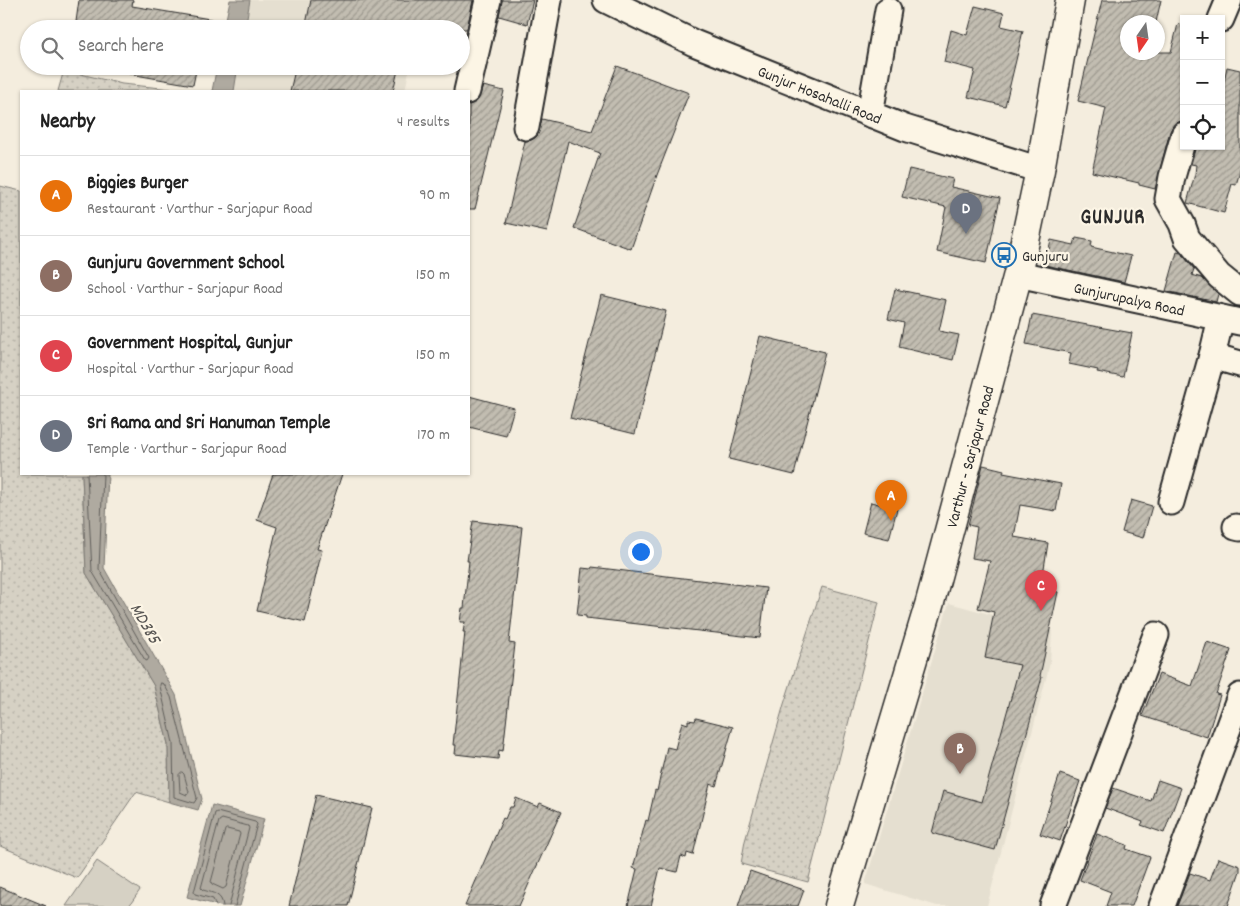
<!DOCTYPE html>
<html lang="en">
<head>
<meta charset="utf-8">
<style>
  :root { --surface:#fff; --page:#f6f6f6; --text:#222; --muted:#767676; --line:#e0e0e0; --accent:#0b8043 }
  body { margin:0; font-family:Dekko,sans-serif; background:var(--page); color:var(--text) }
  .controls { position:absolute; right:15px; top:15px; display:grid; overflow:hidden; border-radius:0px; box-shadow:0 1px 4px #0004 }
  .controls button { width:45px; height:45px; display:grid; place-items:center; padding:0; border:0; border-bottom:1px solid var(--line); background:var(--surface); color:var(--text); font:25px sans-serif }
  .compass { position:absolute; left:1120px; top:15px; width:45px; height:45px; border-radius:50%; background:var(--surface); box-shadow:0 1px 4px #0004; rotate:193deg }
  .you { position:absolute; left:640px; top:551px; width:18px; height:18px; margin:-12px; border:4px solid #fff; border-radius:50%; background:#1a73e8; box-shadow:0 0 0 8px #1a73e833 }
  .badge { display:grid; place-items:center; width:32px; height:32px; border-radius:50%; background:var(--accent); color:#fff; font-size:16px; font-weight:700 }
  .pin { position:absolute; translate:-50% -41px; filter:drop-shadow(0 1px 2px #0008) }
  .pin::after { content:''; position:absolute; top:26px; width:18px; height:15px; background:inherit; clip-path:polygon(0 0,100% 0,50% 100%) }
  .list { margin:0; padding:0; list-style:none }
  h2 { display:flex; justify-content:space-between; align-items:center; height:65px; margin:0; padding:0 20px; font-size:21px }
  h2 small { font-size:16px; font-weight:400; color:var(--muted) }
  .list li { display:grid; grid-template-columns:32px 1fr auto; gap:15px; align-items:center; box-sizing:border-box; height:80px; padding:0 20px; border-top:1px solid var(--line) }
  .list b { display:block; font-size:19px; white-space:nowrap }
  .list p { margin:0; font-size:16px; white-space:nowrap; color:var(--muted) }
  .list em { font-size:16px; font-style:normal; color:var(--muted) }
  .icon { flex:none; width:28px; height:28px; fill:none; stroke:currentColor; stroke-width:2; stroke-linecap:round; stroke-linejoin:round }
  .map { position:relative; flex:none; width:1240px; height:906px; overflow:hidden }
  .search { position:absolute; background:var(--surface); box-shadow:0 1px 4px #0004; left:20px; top:20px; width:450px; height:55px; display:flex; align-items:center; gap:12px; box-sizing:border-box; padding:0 18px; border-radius:28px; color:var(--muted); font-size:19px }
  .panel { position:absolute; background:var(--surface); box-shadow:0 1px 4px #0004; left:20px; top:90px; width:450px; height:385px; border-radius:0px }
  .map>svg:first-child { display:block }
</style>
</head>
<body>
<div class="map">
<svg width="1240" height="906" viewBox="0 0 1240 906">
  <defs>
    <pattern id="grass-dots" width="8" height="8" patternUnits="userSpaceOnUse" patternTransform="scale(1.25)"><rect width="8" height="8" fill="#d6d1c4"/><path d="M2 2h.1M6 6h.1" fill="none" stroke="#b8b4a9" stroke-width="1.8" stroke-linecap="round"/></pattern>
    <pattern id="building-hatch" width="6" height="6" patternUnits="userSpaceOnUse" patternTransform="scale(1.25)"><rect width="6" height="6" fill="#c2bdb1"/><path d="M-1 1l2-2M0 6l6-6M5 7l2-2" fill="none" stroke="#9e9a90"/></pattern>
  </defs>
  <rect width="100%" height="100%" fill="#f4edde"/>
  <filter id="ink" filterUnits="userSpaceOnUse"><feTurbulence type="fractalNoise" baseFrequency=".02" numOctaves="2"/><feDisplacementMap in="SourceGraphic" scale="10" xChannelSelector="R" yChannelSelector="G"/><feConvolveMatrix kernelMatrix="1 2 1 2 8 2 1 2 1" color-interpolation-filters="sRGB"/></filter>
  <g filter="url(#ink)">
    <g fill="#e5dfd0">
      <polygon points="250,0 423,0 417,29 245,29"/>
      <polygon points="238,66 410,66 405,91 234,91"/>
      <polygon points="949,603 1052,631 1050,663 987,906 937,906 865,884"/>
    </g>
    <g fill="url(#grass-dots)" stroke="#807e78">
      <polygon points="64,70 122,84 191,91 58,91"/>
      <polygon points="0,186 21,191 21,474 82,474 86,573 154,686 168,744 169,802 136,792 77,878 0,846"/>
      <polygon points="822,587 879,602 808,882 741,864 745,841 784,704"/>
    </g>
    <polygon fill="#d6d1c4" stroke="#807e78" points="97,861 140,890 129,906 66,906"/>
    <g fill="#afaaa0" stroke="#7a7771">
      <polygon points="230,0 250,0 245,29 224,29"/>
      <polygon points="217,66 238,66 234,91 212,91"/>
      <polygon points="82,474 108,474 104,568 176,695 202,799 198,810 169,802 168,744 154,686 86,573"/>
      <polygon points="212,805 264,819 240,906 220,906 187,897"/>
    </g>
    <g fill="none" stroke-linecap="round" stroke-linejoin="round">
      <g stroke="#605e5a" stroke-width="1">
        <polyline points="87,474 92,571 145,660 147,661 149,658 99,569 103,474"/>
        <polygon points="161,683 164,684 171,697 197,798 194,803 174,797 173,743 160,686"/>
        <polygon points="182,772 184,774 189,792 187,795 180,792 179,775"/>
        <polygon points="227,829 239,832 240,834 226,887 223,889 212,884 211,882 225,830"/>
        <polyline points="216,906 213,899 195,894 194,892 215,813 217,812 255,822 257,824 235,906"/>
        <path d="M223 906C222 894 213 893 203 890L201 888 219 821 222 819 248 826 249 828 229 906"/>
      </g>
    </g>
    <g fill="url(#building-hatch)" stroke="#2b2b2b">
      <polygon points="79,0 133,0 132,6 222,21 221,29 75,29"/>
      <polygon points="311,0 473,0 467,29 305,29"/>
      <polygon points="502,0 533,0 527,24 499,16"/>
      <polygon points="1102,0 1161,0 1156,22 1128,22 1128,52 1171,52 1178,24 1184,25 1184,112 1181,121 1174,124 1170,131 1155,189 1139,185 1139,183 1092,172 1106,108 1078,101"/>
      <polygon points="975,6 1004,13 1001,26 1023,31 1005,106 968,97 975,70 944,62 951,30 967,35"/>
      <polygon points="130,66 197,66 193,85 130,74"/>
      <polygon points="296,66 399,66 393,91 290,91"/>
      <polygon points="617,66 689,93 657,175 631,249 574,228 600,153 568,141 547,232 506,223 525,141 531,140 537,136 542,119 592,131"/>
      <polygon points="1227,67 1240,70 1240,171 1236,185 1232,184 1224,213 1187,203 1195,174 1196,165 1191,164 1196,146 1221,146 1221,95"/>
      <polygon points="483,86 504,91 475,209 469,209 469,105 478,100"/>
      <polygon points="909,169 953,179 951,187 1000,198 986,263 937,252 946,207 902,197"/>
      <polygon points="1076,238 1092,241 1091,247 1131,256 1124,282 1045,265 1051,240 1074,245"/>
      <polygon points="1177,252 1181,253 1194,269 1192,275 1202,278 1218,294 1216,302 1166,291"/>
      <polygon points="895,289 946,300 939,331 959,335 953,360 899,347 904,323 888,319"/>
      <polygon points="601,295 666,311 635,434 570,418"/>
      <polygon points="1032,315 1132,333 1123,377 1097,372 1098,370 1069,364 1071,353 1026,344"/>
      <polygon points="760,336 825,352 794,475 729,459"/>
      <polygon points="469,396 514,408 506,436 469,427"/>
      <polygon points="983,465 1004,470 1003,473 1061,484 1056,511 1020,505 1014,537 1048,543 1041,587 1058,592 1040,676 1042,677 995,850 932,833 943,791 982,802 1020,665 985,658 994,612 978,608 990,561 972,558 977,527 968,525"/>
      <polygon points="273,474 342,474 317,549 322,550 305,622 257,611 277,527 257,520"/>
      <polygon points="1131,500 1152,506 1143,538 1122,532"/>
      <polygon points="871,502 897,509 889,539 863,533"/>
      <polygon points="473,521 522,527 509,643 515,644 503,751 499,750 498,759 455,754 456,745 453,745 465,632 463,632 465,622 460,622 462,608 464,608 469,561 467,561"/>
      <polygon points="592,567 766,588 760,638 586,618 586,616 577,615 582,568 591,569"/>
      <polygon points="1207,642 1231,650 1216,694 1220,695 1207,737 1142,716 1159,674 1192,686"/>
      <polygon points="696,718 733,727 716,786 710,784 693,855 687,853 686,858 681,856 677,872 660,868 651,906 628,906 637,869 633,868 646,820 648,821 655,790 657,791 667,747 675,749 682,722 688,724 688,720 695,721"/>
      <polygon points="1060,774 1080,781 1060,841 1040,834"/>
      <polygon points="1158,780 1181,788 1164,833 1141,825 1143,822 1105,808 1113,788 1151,801"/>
      <polygon points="316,795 372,808 348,906 289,906"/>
      <polygon points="516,798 538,807 540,803 561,812 519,906 465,906 503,818 505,819 510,807 513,807"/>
      <polygon points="1097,834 1127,845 1126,849 1150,857 1132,906 1106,906 1111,892 1080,880"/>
      <polygon points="1218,858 1240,866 1240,871 1228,906 1177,906 1190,873 1210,880"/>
      <polygon points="750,871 804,890 798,906 738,906"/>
      <polygon points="0,887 46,906 0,906"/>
    </g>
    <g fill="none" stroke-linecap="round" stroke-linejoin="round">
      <defs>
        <g id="minor">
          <path id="s1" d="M606 0 694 43 905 128 1040 170"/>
          <polyline points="1221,19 1229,0"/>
          <polyline points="467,91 488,0"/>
          <polyline points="870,114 888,10"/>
          <polyline points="526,127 549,0"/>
          <polyline points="1184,135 1172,177 1168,199 1182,224 1187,238 1219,276 1240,293"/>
          <path id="s2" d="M1018 274 1240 322"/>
          <polyline points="1212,356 1240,364"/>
          <polyline points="1171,502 1212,356 1221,318"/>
          <polyline points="1236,527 1240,528"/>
          <polyline points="1053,906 1156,635"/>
          <polyline points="1162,906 1240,696"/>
        </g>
        <g id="major">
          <path id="s3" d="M839 906 930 602 1018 274 1040 170 1070 0"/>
        </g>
      </defs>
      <use href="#minor" stroke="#2b2b2b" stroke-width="29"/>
      <use href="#major" stroke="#2b2b2b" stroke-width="31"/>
      <use href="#minor" stroke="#fcf5e5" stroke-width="25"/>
      <use href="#major" stroke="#fcf5e5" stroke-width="28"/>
    </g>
  </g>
  <defs>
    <symbol id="bus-ring" viewBox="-11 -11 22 22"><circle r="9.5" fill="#fcf5e5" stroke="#1f6fb2" stroke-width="1.5"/><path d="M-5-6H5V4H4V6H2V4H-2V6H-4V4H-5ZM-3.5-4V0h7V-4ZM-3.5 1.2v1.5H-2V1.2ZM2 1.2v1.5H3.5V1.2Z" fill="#1f6fb2"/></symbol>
  </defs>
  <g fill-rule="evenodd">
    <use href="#bus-ring" x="990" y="241" width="28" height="28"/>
  </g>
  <g text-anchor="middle" stroke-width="4.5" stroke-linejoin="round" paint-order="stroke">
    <g font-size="16" fill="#2b2b2b" stroke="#fcf5e5">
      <text dy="6" stroke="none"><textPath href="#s1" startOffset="234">Gunjur Hosahalli Road</textPath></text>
      <text dy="6" stroke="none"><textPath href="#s2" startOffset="114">Gunjurupalya Road</textPath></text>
      <text dy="6" stroke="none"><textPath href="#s3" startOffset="468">Varthur - Sarjapur Road</textPath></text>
    </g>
    <g font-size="16" fill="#2b2b2b" stroke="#fcf5e5" text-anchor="start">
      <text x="1022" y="261">Gunjuru</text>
    </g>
    <g font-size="18" font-style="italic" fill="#595754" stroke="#fcf5e5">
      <text transform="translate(146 623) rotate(60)" y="6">MD385</text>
    </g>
    <g font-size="21" font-weight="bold" letter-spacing="1" fill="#2b2b2b" stroke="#fcf5e5">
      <text x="1113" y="223">GUNJUR</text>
    </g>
  </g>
</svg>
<div class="controls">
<button>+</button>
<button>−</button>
<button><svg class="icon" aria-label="locate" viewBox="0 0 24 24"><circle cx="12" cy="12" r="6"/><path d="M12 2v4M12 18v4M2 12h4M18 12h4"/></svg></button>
</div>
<svg class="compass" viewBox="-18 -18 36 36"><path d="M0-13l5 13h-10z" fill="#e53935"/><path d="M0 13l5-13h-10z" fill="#767676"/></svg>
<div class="you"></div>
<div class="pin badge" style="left:891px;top:521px;background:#e8710a">A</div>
<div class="pin badge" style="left:960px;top:774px;background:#8d6e63">B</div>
<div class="pin badge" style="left:1041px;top:611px;background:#e0444e">C</div>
<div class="pin badge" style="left:966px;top:234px;background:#6b7280">D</div>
<div class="search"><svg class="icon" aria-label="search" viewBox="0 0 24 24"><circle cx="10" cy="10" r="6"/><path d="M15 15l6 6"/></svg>Search here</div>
<section class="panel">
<h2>Nearby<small>4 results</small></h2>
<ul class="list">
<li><span class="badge" style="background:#e8710a">A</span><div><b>Biggies Burger</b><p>Restaurant · Varthur - Sarjapur Road</p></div><em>90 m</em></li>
<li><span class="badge" style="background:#8d6e63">B</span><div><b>Gunjuru Government School</b><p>School · Varthur - Sarjapur Road</p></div><em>150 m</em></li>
<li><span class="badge" style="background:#e0444e">C</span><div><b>Government Hospital, Gunjur</b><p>Hospital · Varthur - Sarjapur Road</p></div><em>150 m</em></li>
<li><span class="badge" style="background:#6b7280">D</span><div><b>Sri Rama and Sri Hanuman Temple</b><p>Temple · Varthur - Sarjapur Road</p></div><em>170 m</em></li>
</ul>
</section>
</div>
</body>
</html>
